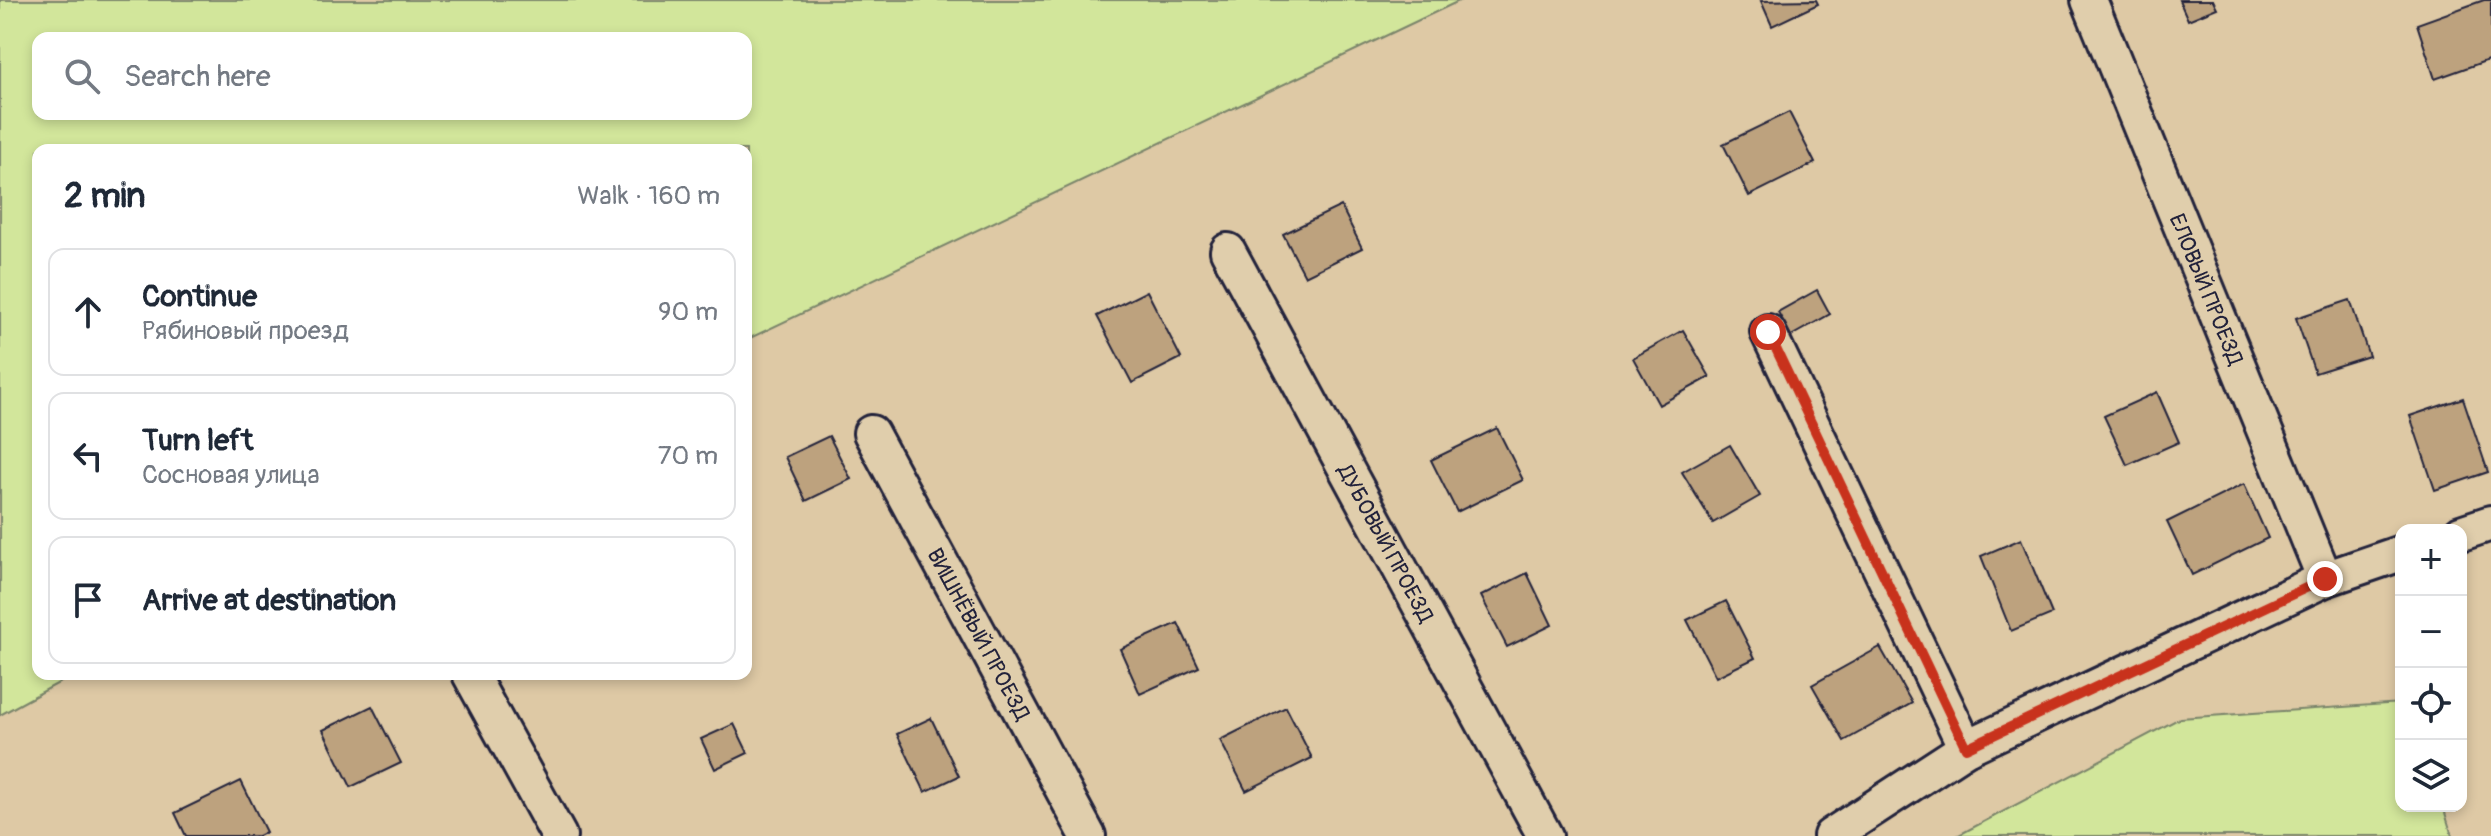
<!DOCTYPE html>
<html lang="en">
<head>
<meta charset="utf-8">
<style>
  :root { --surface:#fff; --page:#f6f6f7; --text:#1f2937; --muted:#747a83; --line:#e0e1e3 }
  body { margin:0; font-family:Pangolin,sans-serif; background:var(--page); color:var(--text) }
  .controls { position:absolute; right:24px; bottom:24px; display:grid; overflow:hidden; border-radius:16px; box-shadow:0 4px 12px #0003 }
  .controls button { width:72px; height:72px; display:grid; place-items:center; padding:0; border:0; border-bottom:2px solid var(--line); background:var(--surface); color:var(--text); font:40px sans-serif }
  .stop { position:absolute; width:24px; height:24px; margin:-18px; border:6px solid #c8321e; border-radius:50%; background:#fff }
  .stop.end { background:#c8321e; border-color:#fff; box-shadow:0 2px 8px #0008 }
  .list { margin:0; padding:0; list-style:none }
  h2 { display:flex; justify-content:space-between; align-items:center; height:104px; margin:0; padding:0 32px; font-size:34px }
  h2 small { font-size:26px; font-weight:400; color:var(--muted) }
  .list li { display:grid; grid-template-columns:52px 1fr auto; gap:24px; align-items:center; box-sizing:border-box; height:128px; margin:0 16px 16px; padding:0 16px; border:2px solid var(--line); border-radius:16px }
  .list b { display:block; font-size:30px; white-space:nowrap }
  .list p { margin:0; font-size:26px; white-space:nowrap; color:var(--muted) }
  .list em { font-size:26px; font-style:normal; color:var(--muted) }
  .icon { flex:none; width:44px; height:44px; fill:none; stroke:currentColor; stroke-width:2; stroke-linecap:round; stroke-linejoin:round }
  .map { position:relative; flex:none; width:2491px; height:836px; overflow:hidden }
  .search { position:absolute; background:var(--surface); box-shadow:0 4px 12px #0003; left:32px; top:32px; width:720px; height:88px; display:flex; align-items:center; gap:20px; box-sizing:border-box; padding:0 28px; border-radius:16px; color:var(--muted); font-size:30px }
  .panel { position:absolute; background:var(--surface); box-shadow:0 4px 12px #0003; left:32px; top:144px; width:720px; height:536px; border-radius:16px }
  .map>svg:first-child { display:block }
</style>
</head>
<body>
<div class="map">
<svg width="2491" height="836" viewBox="0 0 2491 836">
  <rect width="100%" height="100%" fill="#dec9a5"/>
  <filter id="ink" filterUnits="userSpaceOnUse"><feTurbulence type="fractalNoise" baseFrequency=".0125" numOctaves="2"/><feDisplacementMap in="SourceGraphic" scale="16" xChannelSelector="R" yChannelSelector="G"/><feConvolveMatrix kernelMatrix="1 2 1 2 8 2 1 2 1" color-interpolation-filters="sRGB"/></filter>
  <g filter="url(#ink)">
    <g fill="#d2e69b" stroke="#7a846b" stroke-width="2" fill-rule="evenodd">
      <path d="M0 0H1461L746 340V150H38V674H75L0 715ZM38 38H746V114H38Z"/>
      <polygon points="2401,703 2401,806 2443,806 2452,836 1957,836 2180,718"/>
    </g>
    <g fill="#bda27e" stroke="#22223b" stroke-width="2">
      <polygon points="1816,0 1818,4 1772,26 1761,1"/>
      <polygon points="2179,0 2213,0 2217,8 2188,20"/>
      <polygon points="2484,0 2491,0 2491,59 2435,79 2417,24"/>
      <polygon points="1789,112 1815,163 1749,196 1723,144"/>
      <polygon points="1341,206 1362,248 1305,276 1283,234"/>
      <polygon points="1817,290 1830,314 1791,336 1778,312"/>
      <polygon points="1147,291 1181,358 1132,383 1097,316"/>
      <polygon points="2350,300 2369,356 2315,373 2296,318"/>
      <polygon points="1683,330 1710,377 1659,405 1633,358"/>
      <polygon points="2157,392 2179,442 2127,465 2104,416"/>
      <polygon points="2463,398 2488,472 2435,490 2410,416"/>
      <polygon points="1497,428 1523,480 1457,512 1431,460"/>
      <polygon points="829,436 851,479 806,501 785,457"/>
      <polygon points="1730,445 1760,496 1713,523 1682,472"/>
      <polygon points="2244,484 2268,538 2192,575 2167,522"/>
      <polygon points="2021,539 2052,614 2011,631 1981,556"/>
      <polygon points="1527,573 1552,625 1507,647 1481,596"/>
      <polygon points="1726,601 1755,658 1716,677 1687,620"/>
      <polygon points="1178,623 1199,667 1140,694 1120,649"/>
      <polygon points="1880,647 1912,703 1844,741 1812,685"/>
      <polygon points="372,706 401,763 351,787 323,730"/>
      <polygon points="1286,707 1312,758 1246,791 1220,740"/>
      <polygon points="931,718 959,776 925,792 897,734"/>
      <polygon points="734,724 748,753 715,769 701,739"/>
      <polygon points="241,781 266,832 258,836 186,836 175,813"/>
    </g>
    <g fill="none" stroke-linecap="round" stroke-linejoin="round">
      <defs>
        <g id="street">
          <path id="s1" d="M2089 0 2325 579"/>
          <path id="s2" d="M1228 251 1545 836"/>
          <polyline points="1768,332 1966,748"/>
          <path id="s3" d="M871 433 1088 836"/>
          <polyline points="2461,533 2491,523"/>
          <polyline points="470,674 559,836"/>
          <polyline points="1831,836 1966,748 2325,579 2401,553"/>
        </g>
      </defs>
      <use href="#street" stroke="#22223b" stroke-width="40"/>
      <use href="#street" stroke="#e0ceac" stroke-width="34"/>
    </g>
  </g>
  <g fill="none" stroke-linecap="round" stroke-linejoin="round" filter="url(#ink)">
    <polyline stroke="#c8321e" stroke-width="10" points="1768,332 1966,748 2325,579"/>
  </g>
  <g text-anchor="middle" stroke-width="8" stroke-linejoin="round" paint-order="stroke">
    <g font-size="22" fill="#22223b" stroke="#e0ceac">
      <text dy="8" stroke="none"><textPath href="#s1" startOffset="312">ЕЛОВЫЙ ПРОЕЗД</textPath></text>
      <text dy="8" stroke="none"><textPath href="#s2" startOffset="332">ДУБОВЫЙ ПРОЕЗД</textPath></text>
      <text dy="8" stroke="none"><textPath href="#s3" startOffset="228">ВИШНЁВЫЙ ПРОЕЗД</textPath></text>
    </g>
  </g>
</svg>
<div class="controls">
<button>+</button>
<button>−</button>
<button><svg class="icon" aria-label="locate" viewBox="0 0 24 24"><circle cx="12" cy="12" r="6"/><path d="M12 2v4M12 18v4M2 12h4M18 12h4"/></svg></button>
<button><svg class="icon" aria-label="layers" viewBox="0 0 24 24"><path d="M12 4l9 5-9 5-9-5zM3 14l9 5 9-5"/></svg></button>
</div>
<div class="stop" style="left:1768px;top:332px"></div>
<div class="stop end" style="left:2325px;top:579px"></div>
<div class="search"><svg class="icon" aria-label="search" viewBox="0 0 24 24"><circle cx="10" cy="10" r="6"/><path d="M15 15l6 6"/></svg>Search here</div>
<section class="panel">
<h2>2 min<small>Walk · 160 m</small></h2>
<ul class="list">
<li><svg class="icon" aria-label="ahead" viewBox="0 0 24 24"><path d="M12 20V5M6 11l6-6 6 6"/></svg><div><b>Continue</b><p>Рябиновый проезд</p></div><em>90 m</em></li>
<li><svg class="icon" aria-label="left" viewBox="0 0 24 24"><path d="M17 20v-9H6M10 6l-5 5 5 5"/></svg><div><b>Turn left</b><p>Сосновая улица</p></div><em>70 m</em></li>
<li><svg class="icon" aria-label="arrive" viewBox="0 0 24 24"><path d="M6 21V4h12l-3 4 3 4H6"/></svg><div><b>Arrive at destination</b></div></li>
</ul>
</section>
</div>
</body>
</html>
